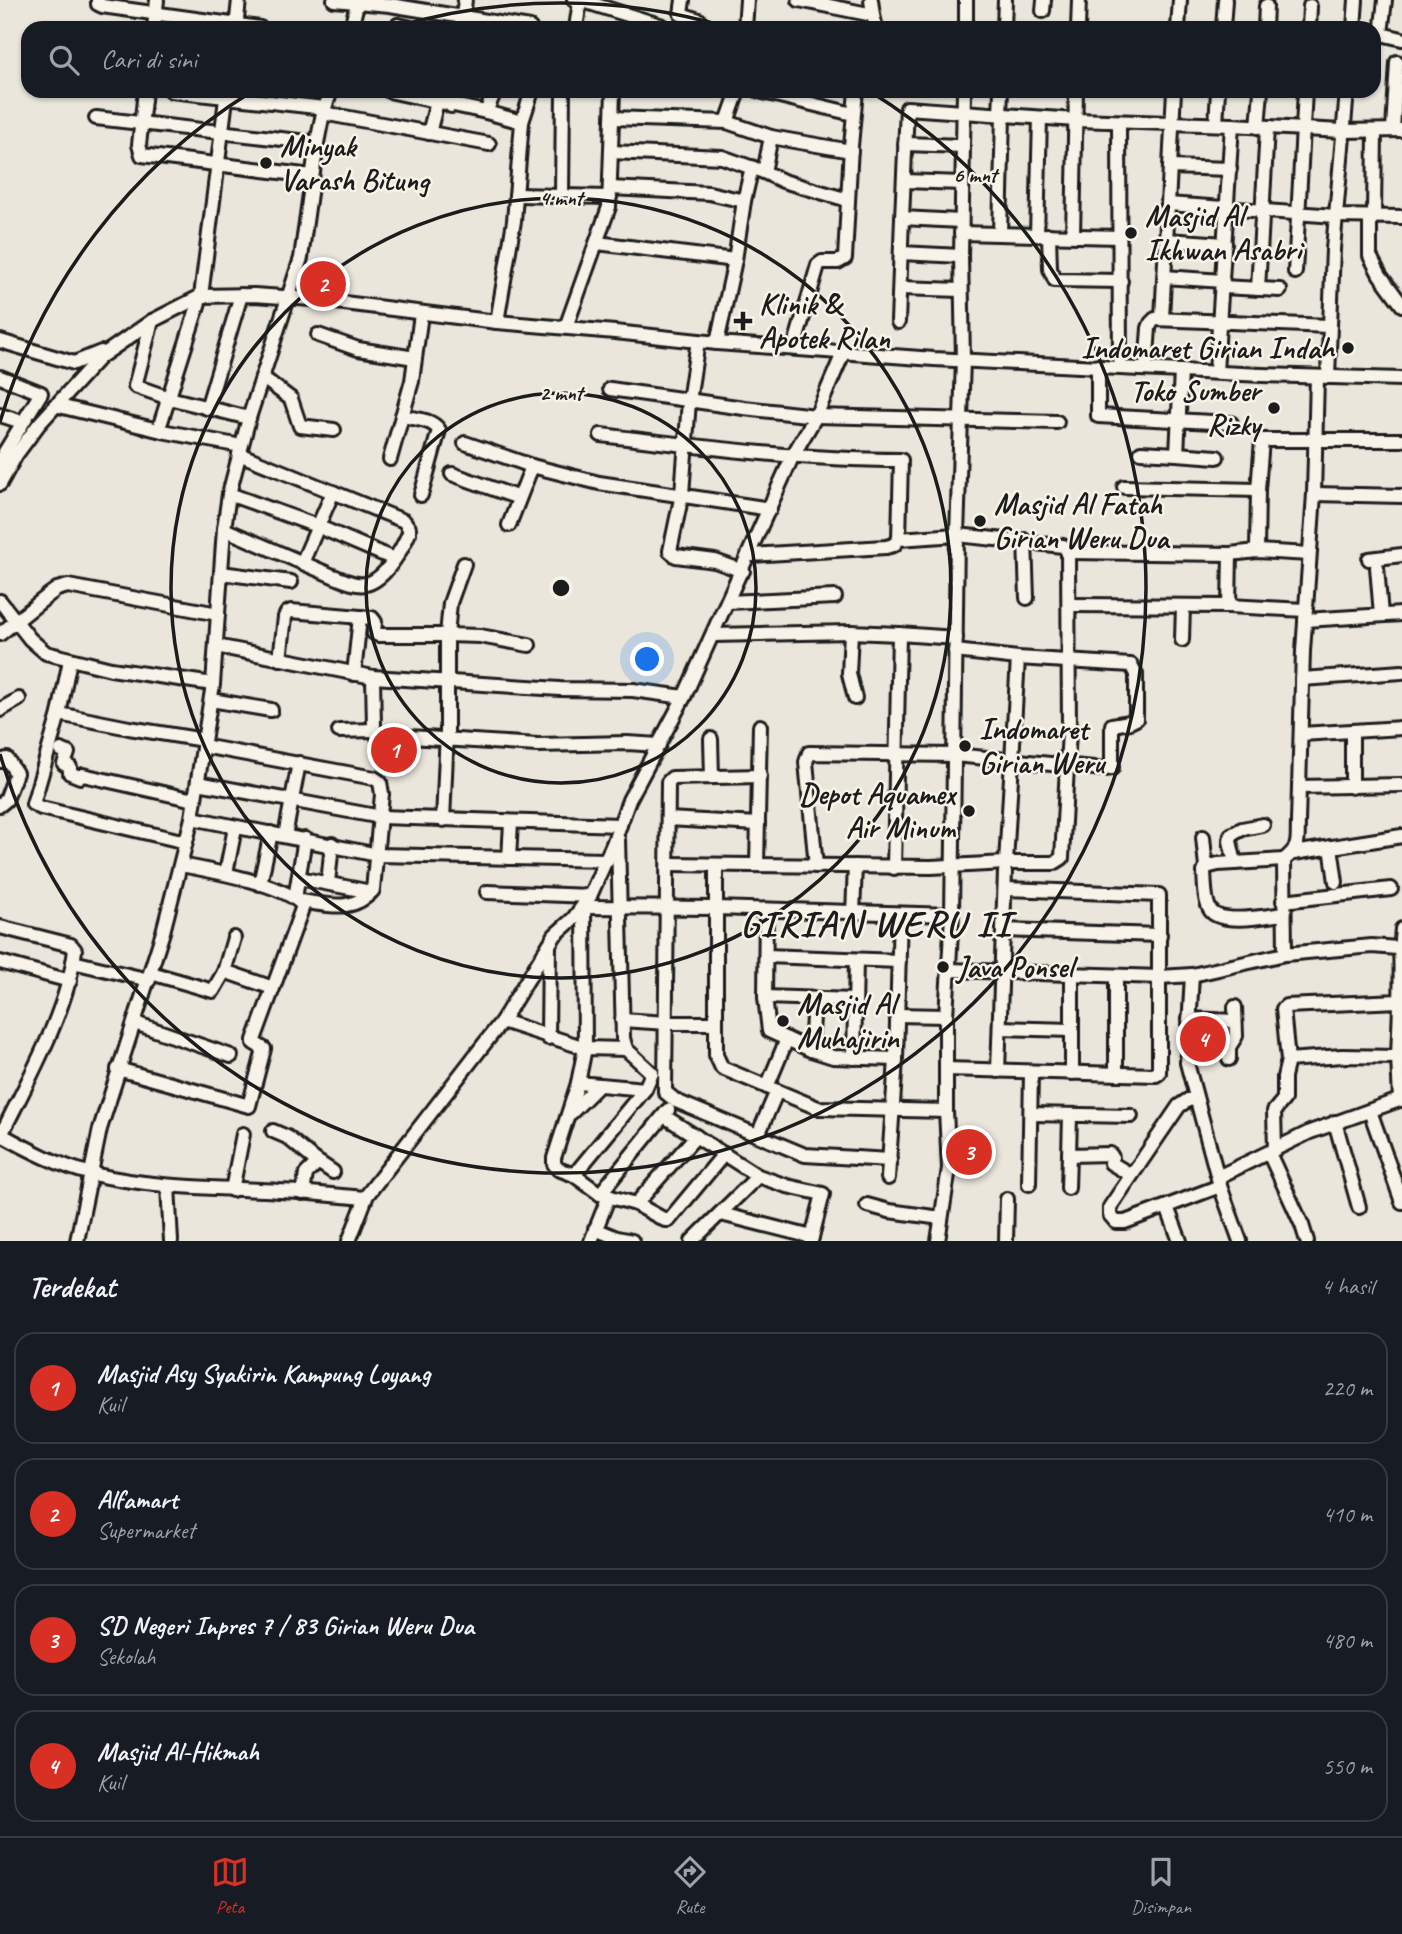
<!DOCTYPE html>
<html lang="id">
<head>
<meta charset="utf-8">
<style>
  :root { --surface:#171b24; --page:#242831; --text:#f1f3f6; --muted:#9ea1a6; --line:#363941; --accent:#d93025 }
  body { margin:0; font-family:Caveat,sans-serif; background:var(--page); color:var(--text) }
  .you { position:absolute; left:648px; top:660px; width:24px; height:24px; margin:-18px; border:5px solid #fff; border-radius:50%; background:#1a73e8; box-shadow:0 0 0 10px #1a73e833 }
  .badge { display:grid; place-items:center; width:46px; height:46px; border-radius:50%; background:var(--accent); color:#fff; font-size:23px; font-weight:700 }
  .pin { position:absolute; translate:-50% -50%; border:4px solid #fff; box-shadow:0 2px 7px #0006 }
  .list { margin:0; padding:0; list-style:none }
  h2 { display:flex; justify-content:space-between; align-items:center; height:91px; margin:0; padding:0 28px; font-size:30px }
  h2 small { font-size:23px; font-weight:400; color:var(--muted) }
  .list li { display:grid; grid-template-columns:46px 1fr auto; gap:21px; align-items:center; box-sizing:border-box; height:112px; margin:0 14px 14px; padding:0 14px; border:2px solid var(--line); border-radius:21px }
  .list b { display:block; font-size:26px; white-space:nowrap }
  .list p { margin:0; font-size:23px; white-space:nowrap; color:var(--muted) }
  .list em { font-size:23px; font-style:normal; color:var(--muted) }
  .icon { flex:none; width:38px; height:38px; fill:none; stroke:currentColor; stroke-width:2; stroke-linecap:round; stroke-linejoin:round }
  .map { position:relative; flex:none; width:1402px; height:1241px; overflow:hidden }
  .search { position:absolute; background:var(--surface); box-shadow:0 2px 5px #0004; left:21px; right:21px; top:21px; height:77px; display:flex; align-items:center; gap:18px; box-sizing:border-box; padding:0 24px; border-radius:21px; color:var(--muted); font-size:26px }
  .sheet { height:595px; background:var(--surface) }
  nav { display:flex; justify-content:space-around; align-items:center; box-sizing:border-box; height:98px; border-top:2px solid var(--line); background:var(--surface); font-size:19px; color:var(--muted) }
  nav a { display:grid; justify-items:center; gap:4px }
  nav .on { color:var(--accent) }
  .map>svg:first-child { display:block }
</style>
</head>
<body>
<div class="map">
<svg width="1402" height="1241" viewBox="0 0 1402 1241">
  <rect width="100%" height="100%" fill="#eae6dc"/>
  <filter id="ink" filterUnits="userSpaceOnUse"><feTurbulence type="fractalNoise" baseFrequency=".0143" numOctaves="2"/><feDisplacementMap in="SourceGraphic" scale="14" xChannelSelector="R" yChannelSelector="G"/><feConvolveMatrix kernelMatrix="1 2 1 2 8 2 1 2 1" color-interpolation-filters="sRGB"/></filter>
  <g filter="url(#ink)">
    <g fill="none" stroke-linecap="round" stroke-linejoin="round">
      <defs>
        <g id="minor">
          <polyline points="98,0 98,4 102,6 260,28"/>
          <polyline points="334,0 390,5 530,28"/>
          <polyline points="574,0 580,1 576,28"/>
          <polyline points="580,0 663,26"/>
          <polyline points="683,0 681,14 699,20 699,28"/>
          <polyline points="799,0 873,15 876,28"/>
          <polyline points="871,0 873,15"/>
          <polyline points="1385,0 1381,34 1402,39"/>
          <polyline points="1043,11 1044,0"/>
          <polyline points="463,16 465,0"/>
          <polyline points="154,28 157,0"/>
          <polyline points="236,28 239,0"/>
          <polyline points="351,28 358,0"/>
          <polyline points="396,28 398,25 411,28"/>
          <polyline points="745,28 747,0"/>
          <polyline points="966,28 966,0"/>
          <polyline points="1004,28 1005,0"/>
          <polyline points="1078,28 1079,0"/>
          <polyline points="1178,28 1180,0"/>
          <polyline points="1223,28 1225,0"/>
          <polyline points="1265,28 1266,6"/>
          <polyline points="1309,28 1310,6"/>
          <polyline points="1354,28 1356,0"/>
          <polyline points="145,91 139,145 142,155 312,176"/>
          <polyline points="171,91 325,108"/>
          <polyline points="389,91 486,112 495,91"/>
          <polyline points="563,91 562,196 610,197"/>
          <polyline points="759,91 853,114"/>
          <polyline points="451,106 456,91"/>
          <polyline points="486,112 522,122"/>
          <polyline points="323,113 489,144"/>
          <polyline points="1000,115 1001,91"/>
          <polyline points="96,118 317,143"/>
          <polyline points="727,122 738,91"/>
          <polyline points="1119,122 1120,367"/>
          <polyline points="1216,124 1218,91"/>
          <polyline points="1258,127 1261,91"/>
          <polyline points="1393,130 1397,62"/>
          <polyline points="429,133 437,102"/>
          <polyline points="771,137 851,151"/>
          <polyline points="905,144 963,146"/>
          <polyline points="611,152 722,157 764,172 771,137 727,122 613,118"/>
          <polyline points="1170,167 1230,169"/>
          <polyline points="764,172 783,181 848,200"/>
          <polyline points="904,181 962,183"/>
          <polyline points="610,188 709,193 744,201 752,167"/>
          <polyline points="516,195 562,196"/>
          <polyline points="1168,204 1336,216 1402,217"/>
          <polyline points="1370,217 1370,256 1380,275 1402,305"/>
          <polyline points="1374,217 1375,131"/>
          <polyline points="961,221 902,218 907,108 1076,120 1232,125 1342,131 1402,130"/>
          <polyline points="961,233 1119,237"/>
          <polyline points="1000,233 1003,115"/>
          <polyline points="1037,235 1040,118"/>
          <polyline points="1049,235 1050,269 1055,280 1121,281"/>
          <polyline points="1073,235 1076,91"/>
          <polyline points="1167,240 1225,244"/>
          <polyline points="597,243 735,260 744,201"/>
          <polyline points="901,253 961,256"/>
          <polyline points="1295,272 1305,91"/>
          <polyline points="1164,277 1223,281"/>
          <polyline points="1222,287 1280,290"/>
          <polyline points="900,288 961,290"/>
          <polyline points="1258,289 1267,128"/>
          <polyline points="1162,318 1174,91"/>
          <polyline points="152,321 135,386 169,398 249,418"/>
          <polyline points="497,322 514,221 522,122 532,91"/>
          <polyline points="898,322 902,218"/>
          <polyline points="566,327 609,207 613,91"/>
          <polyline points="318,335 358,349 415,358"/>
          <polyline points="0,341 74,363 101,352"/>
          <polyline points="698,341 689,401 682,494 670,551 676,556 715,561 743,571"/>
          <polyline points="717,343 735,260"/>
          <polyline points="794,348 818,265 822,262 838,262 845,258 851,146 856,91"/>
          <polyline points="1098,366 1098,416 1231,423"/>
          <polyline points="1146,369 1149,328 1151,323 1155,319 1329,326"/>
          <polyline points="1216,372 1232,125"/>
          <polyline points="0,377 41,393 3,455 3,474"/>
          <polyline points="262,377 291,399 300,426 334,430"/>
          <polyline points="1328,377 1333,249 1347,91"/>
          <polyline points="610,389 744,408 816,416 1057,422"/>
          <polyline points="55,405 162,431 241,446"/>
          <polyline points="207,408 241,295"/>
          <polyline points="0,415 22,422"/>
          <path d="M402 416C414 419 432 419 439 430L421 495"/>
          <polyline points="161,422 201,296 227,91"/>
          <path d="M601 435C701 447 801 460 901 460L899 539"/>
          <polyline points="465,443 532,466"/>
          <polyline points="1141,452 1177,454 1181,371"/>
          <polyline points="1177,454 1217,457"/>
          <polyline points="390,459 412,381 421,314"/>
          <polyline points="452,474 519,498"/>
          <polyline points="0,484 16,455 39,424 100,357 152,321 201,296 254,295 312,299 497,322 615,332 717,343 934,359 1262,375 1402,379"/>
          <polyline points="1124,487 1258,490"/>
          <polyline points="229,494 317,526 394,559"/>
          <polyline points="1314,494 1402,496"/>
          <polyline points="509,525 532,466 599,483 770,509"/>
          <path d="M224 529 333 576C344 580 355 586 366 584 385 580 402 549 409 533V528L404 521 239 454"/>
          <polyline points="1025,540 1027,598"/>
          <polyline points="1257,551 1258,490 1262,440 1402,440"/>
          <polyline points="1068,552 1230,554 1257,551 1309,554"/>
          <polyline points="1369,559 1402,555"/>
          <polyline points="302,563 333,492"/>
          <polyline points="464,564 450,603 447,635 480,636 529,645"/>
          <polyline points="1377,567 1381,615"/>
          <polyline points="221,573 291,582"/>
          <polyline points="0,601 30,639 46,653 111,669 213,684"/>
          <polyline points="728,602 835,597"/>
          <polyline points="1069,605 1229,606 1305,610"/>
          <polyline points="1229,606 1230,554"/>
          <polyline points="1305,620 1402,614"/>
          <polyline points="0,634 50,594 57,589 68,586 218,614"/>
          <polyline points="713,635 851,632"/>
          <polyline points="1182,640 1183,606"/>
          <polyline points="216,646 373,677 560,689 633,690 684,697"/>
          <polyline points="280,659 285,617 287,613 291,611 372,618 375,622 374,633 378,635 447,635 447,732 443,820"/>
          <polyline points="70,660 59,714 33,804 41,808 186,842"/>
          <polyline points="354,674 360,617"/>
          <polyline points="373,677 374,727 377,735 538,745 627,743 659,745"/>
          <polyline points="1302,679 1402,672"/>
          <polyline points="855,698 849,674 851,632 899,634"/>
          <polyline points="211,700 271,710"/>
          <polyline points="0,710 19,699"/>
          <polyline points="59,714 129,728 204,740"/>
          <polyline points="339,731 374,730"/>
          <polyline points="1352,732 1352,787"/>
          <polyline points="1301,734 1402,728"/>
          <polyline points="711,739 712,777"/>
          <path d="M203 746 374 778 380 782 382 794 373 890C352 914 326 904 299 901"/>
          <polyline points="61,750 68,753 64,764 70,767 70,773 80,777 83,775 194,800"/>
          <polyline points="760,776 672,778 668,782 665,1092 676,1101 805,1155 890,1160"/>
          <polyline points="198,783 381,817 620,825"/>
          <polyline points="1299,787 1402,785"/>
          <polyline points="0,805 6,800 16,773 7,759 0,761"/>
          <polyline points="192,818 378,855 607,860"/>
          <polyline points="668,819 758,824"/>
          <polyline points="285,836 299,763"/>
          <polyline points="1203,837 1206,867"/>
          <polyline points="618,839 623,1038 626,1049"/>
          <polyline points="1331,847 1336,882"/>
          <polyline points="1294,853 1402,836"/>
          <polyline points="509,858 511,823"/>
          <polyline points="1006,863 1018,658"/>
          <polyline points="1235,863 1230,841 1231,835 1242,829 1263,825"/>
          <polyline points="668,864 931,867 1006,863 1054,863 1062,858 1069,731 1068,552 1063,546 957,535 899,539 894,545 886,547 750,555"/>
          <polyline points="757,865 760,726"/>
          <polyline points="816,866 806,762 809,753 954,755 1105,769 1112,768 1112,725 1130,722 1136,719 1136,674 1131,665 1018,658 955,651"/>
          <polyline points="894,868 899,634 956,638"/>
          <polyline points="226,873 235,828"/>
          <polyline points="299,878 371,892"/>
          <polyline points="328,883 332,844"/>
          <polyline points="260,884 271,833"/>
          <polyline points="487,892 590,896"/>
          <polyline points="295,898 305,839"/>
          <polyline points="1283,901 1391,889"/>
          <polyline points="584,905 585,1048 578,1083 554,1158 554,1164 558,1169 574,1175 600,1194 636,1204 696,1136"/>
          <polyline points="584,907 716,908 716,865"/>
          <polyline points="766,910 765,997 769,1031 811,1050 833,1057 896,1059"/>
          <polyline points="853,913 855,866"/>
          <path d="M1283 914C1267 916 1222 925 1211 911 1204 902 1205 883 1204 872L1206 867 1218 864 1284 860"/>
          <path d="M0 927 71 945 75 950C68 1009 28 1081 1 1135"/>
          <polyline points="1004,930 1160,935"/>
          <polyline points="1400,950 1402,929"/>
          <path d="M1285 954 1372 946 1397 948 1400 950C1402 982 1399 1024 1398 1057L1342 1056 1288 1060 1283 1009 1286 1006 1399 1001H1402"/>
          <polyline points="766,956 899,961"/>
          <polyline points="0,962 70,981"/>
          <polyline points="73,962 149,980"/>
          <polyline points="949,970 1160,977 1192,975"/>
          <polyline points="224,972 234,938"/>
          <polyline points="151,973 213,991 224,972 227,972 273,988"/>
          <polyline points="765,997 854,1000"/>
          <polyline points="896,1015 946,1016"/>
          <polyline points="1189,1019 1235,1021"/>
          <polyline points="622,1020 667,1023 715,1023"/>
          <polyline points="502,1021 585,1048 626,1049 652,1073 645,1089 574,1175"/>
          <polyline points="135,1023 231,1056"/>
          <polyline points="1000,1028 1072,1030"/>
          <polyline points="548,1038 549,945"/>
          <polyline points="811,1050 814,1000"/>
          <polyline points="854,1058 856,960"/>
          <polyline points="1229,1059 1229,1047 1236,1036 1235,1007"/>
          <path d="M118 1069 249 1106 264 1049 254 1043V1040L303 906C288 885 208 870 181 865"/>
          <polyline points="946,1069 1156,1075 1159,1073 1159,895 1005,889"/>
          <polyline points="998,1071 1005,872"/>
          <polyline points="1072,1073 1072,975"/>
          <polyline points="1116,1074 1116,976"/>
          <polyline points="578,1083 645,1089"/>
          <polyline points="767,1087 787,1039"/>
          <polyline points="1196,1099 1188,1100 1179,1106 1110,1207 1110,1215 1116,1222 1125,1222 1220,1186"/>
          <polyline points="1400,1100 1398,1057 1402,1056"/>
          <polyline points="946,1111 818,1108 722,1068 716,1055 716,908 952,915"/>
          <polyline points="1370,1111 1402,1202"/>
          <polyline points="571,1113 598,1086"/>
          <polyline points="1031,1114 1131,1116"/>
          <polyline points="1070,1115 1069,1155 1110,1154 1112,1157 1111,1163 1131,1175"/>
          <polyline points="664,1116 758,1176 787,1186 823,1194 811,1241"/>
          <polyline points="1335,1122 1359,1207"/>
          <polyline points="273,1131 287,1137 315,1160 315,1165 306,1174 303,1193"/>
          <path d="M0 1134C29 1150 61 1167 93 1174 157 1189 216 1187 280 1191 308 1192 337 1196 365 1198"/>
          <polyline points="758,1135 777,1091"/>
          <polyline points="1275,1149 1274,1111 1284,1099 1284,1077 1288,1060"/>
          <polyline points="1269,1153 1302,1225 1307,1241"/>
          <polyline points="315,1160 333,1172"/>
          <polyline points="1218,1177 1310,1132 1402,1099"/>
          <polyline points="888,1178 896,1059 900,914"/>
          <polyline points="1029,1184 1031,1073"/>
          <polyline points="168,1186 171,1241"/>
          <polyline points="1068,1188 1069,1155"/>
          <polyline points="232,1190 243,1134"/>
          <polyline points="600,1194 668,1110"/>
          <polyline points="636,1204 665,1220 669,1220 724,1154"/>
          <polyline points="867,1205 889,1211 941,1218"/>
          <polyline points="1167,1207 1180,1241"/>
          <polyline points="721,1214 812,1237"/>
          <polyline points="595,1229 617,1238 632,1241"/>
          <polyline points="77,1241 100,1129 163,932 192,818 213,684 224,529 229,494 249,418 301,258 317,143 323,113 331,91"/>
          <polyline points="349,1241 367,1195 502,1021 555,935 573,919 590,896 613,844 629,800 684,697 793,455 816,416 844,351"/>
          <polyline points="591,1241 609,1196"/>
          <polyline points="692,1241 758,1176"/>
          <polyline points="938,1241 949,1168 946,1111 946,1016 952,915 957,535 963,360 961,256 964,91"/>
          <polyline points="1006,1241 1007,1199"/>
          <path d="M1240 1241 1220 1186 1187 1063 1192 975 1285 954 1284 860C1301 846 1297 843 1298 822L1303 651 1314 494 1317 377"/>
        </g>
      </defs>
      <use href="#minor" stroke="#1c1c1c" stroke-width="18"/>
      <use href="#minor" stroke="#f7f3e8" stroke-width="12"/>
    </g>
  </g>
  <g fill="none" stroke="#1c1c1c" stroke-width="3.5">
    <circle cx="561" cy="588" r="195"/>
    <circle cx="561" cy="588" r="390"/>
    <path d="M0 422A585 585 0 0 1 251 92M395 27A585 585 0 0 1 727 27M871 92A585 585 0 1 1 0 754"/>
  </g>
  <g fill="#1c1c1c" stroke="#f7f3e8" stroke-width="2.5">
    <circle cx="266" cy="163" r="7"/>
    <circle cx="1131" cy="233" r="7"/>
    <path d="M739.5 310.5h7v7h7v7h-7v7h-7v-7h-7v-7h7z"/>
    <circle cx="1348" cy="348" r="7"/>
    <circle cx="1274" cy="408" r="7"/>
    <circle cx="980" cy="521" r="7"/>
    <circle cx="965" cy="746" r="7"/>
    <circle cx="969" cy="811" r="7"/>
    <circle cx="943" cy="967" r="7"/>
    <circle cx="783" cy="1021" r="7"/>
  </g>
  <g text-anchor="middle" stroke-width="5" stroke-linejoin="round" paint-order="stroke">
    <g font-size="30" font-weight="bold" fill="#1c1c1c" stroke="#f7f3e8" text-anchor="start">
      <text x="280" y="156">Minyak<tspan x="280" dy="34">Varash Bitung</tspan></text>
      <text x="1145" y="226">Masjid Al<tspan x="1145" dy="34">Ikhwan Asabri</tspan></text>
      <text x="759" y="314">Klinik &amp;<tspan x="759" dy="34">Apotek Rilan</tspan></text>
      <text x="1334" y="358" text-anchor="end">Indomaret Girian Indah</text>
      <text x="1260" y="401" text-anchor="end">Toko Sumber<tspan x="1260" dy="34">Rizky</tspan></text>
      <text x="994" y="514">Masjid Al Fatah<tspan x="994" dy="34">Girian Weru Dua</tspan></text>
      <text x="979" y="739">Indomaret<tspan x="979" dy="34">Girian Weru</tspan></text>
      <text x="955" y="804" text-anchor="end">Depot Aquamex<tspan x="955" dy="34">Air Minum</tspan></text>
      <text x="957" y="977">Java Ponsel</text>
      <text x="797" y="1014">Masjid Al<tspan x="797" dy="34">Muhajirin</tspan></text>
    </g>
    <g font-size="37" font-weight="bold" letter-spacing="2" fill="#1c1c1c" stroke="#f7f3e8">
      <text x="876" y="936">GIRIAN WERU II</text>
    </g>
  </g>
  <circle cx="561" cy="588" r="10" fill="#1c1c1c" stroke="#f7f3e8" stroke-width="3.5"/>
  <g font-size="21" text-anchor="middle" font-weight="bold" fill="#1c1c1c" stroke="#f7f3e8" stroke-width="5" stroke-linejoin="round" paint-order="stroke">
    <text x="975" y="182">6 mnt</text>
    <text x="561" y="205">4 mnt</text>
    <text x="561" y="400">2 mnt</text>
  </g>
</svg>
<div class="you"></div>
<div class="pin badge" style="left:394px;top:750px">1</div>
<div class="pin badge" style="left:323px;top:284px">2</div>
<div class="pin badge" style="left:969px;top:1152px">3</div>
<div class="pin badge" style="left:1203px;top:1039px">4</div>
<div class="search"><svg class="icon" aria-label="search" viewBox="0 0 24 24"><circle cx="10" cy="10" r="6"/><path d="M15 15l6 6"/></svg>Cari di sini</div>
</div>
<section class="sheet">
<h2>Terdekat<small>4 hasil</small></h2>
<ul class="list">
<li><span class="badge">1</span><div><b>Masjid Asy Syakirin Kampung Loyang</b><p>Kuil</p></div><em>220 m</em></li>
<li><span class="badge">2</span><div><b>Alfamart</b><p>Supermarket</p></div><em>410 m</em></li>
<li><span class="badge">3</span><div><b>SD Negeri Inpres 7 / 83 Girian Weru Dua</b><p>Sekolah</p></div><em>480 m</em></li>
<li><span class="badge">4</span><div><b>Masjid Al-Hikmah</b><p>Kuil</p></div><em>550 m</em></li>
</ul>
</section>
<nav>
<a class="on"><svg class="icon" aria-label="map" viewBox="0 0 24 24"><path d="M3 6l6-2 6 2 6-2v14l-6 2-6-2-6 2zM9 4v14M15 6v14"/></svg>Peta</a>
<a><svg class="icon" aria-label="directions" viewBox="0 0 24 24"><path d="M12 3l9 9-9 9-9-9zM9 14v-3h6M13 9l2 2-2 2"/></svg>Rute</a>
<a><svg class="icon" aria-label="saved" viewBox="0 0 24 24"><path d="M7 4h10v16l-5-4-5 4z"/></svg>Disimpan</a>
</nav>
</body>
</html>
